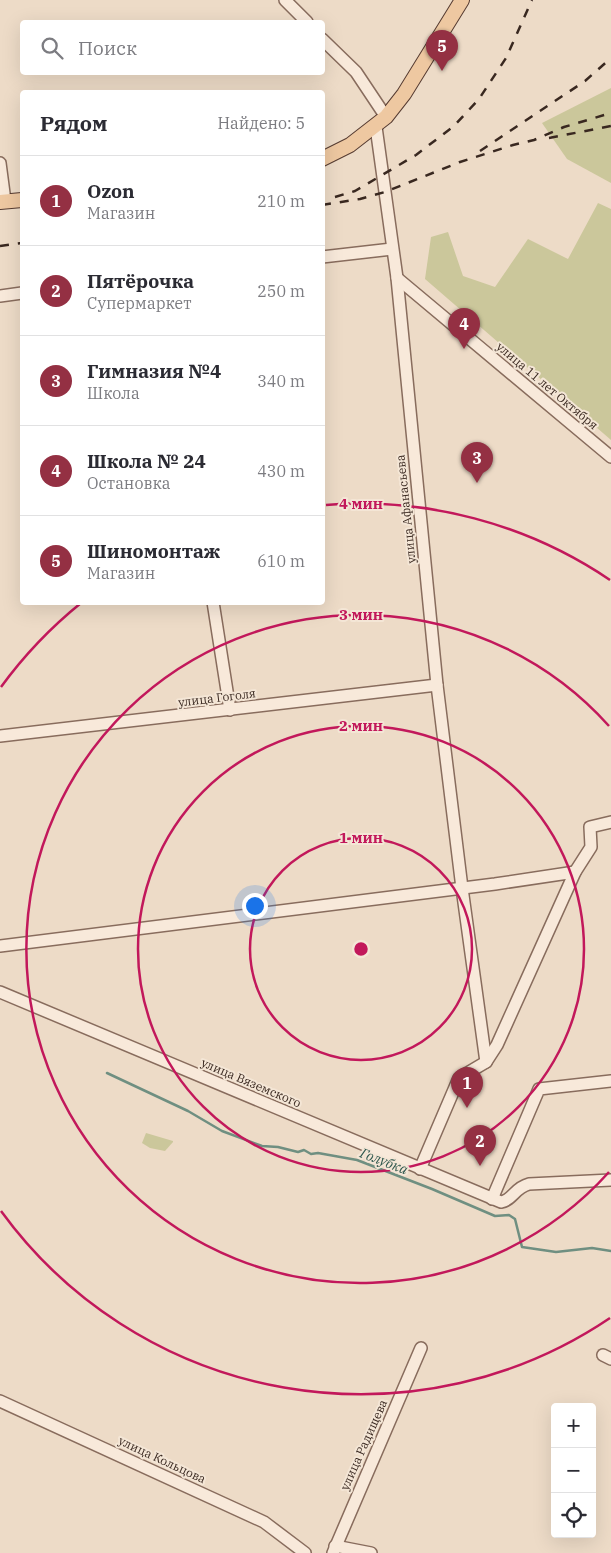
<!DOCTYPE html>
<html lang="ru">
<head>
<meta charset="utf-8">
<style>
  :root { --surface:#fff; --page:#f7f7f7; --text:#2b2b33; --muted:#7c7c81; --line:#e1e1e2; --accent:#943043 }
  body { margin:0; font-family:"IBM Plex Serif",serif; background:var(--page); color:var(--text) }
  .controls { position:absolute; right:15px; bottom:15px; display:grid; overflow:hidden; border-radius:5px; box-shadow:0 5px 20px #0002 }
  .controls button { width:45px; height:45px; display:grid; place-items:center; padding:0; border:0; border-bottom:1px solid var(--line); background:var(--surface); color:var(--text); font:25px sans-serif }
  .you { position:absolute; left:254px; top:905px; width:18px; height:18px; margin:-12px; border:4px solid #fff; border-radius:50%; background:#1a73e8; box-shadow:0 0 0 8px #1a73e833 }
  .badge { display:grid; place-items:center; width:32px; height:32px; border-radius:50%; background:var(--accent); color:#fff; font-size:16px; font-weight:700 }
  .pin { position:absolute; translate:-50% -41px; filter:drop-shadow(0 1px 2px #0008) }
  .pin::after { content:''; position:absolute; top:26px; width:18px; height:15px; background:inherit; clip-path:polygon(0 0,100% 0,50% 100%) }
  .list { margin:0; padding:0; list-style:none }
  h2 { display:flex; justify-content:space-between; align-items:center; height:65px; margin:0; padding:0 20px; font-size:21px }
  h2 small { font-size:16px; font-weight:400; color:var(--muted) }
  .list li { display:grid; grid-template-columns:32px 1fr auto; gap:15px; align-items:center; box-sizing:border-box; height:90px; padding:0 20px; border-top:1px solid var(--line) }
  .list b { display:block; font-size:19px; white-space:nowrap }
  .list p { margin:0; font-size:16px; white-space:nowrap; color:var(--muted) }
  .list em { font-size:16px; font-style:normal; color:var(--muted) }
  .icon { flex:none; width:28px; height:28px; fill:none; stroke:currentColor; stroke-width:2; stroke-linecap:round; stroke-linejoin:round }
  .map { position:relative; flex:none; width:611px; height:1553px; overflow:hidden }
  .search { position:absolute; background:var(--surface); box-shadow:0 5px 20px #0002; left:20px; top:20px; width:305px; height:55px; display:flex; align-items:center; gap:12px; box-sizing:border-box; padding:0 18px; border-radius:5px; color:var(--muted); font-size:19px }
  .panel { position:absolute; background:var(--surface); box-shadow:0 5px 20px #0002; left:20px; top:90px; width:305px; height:515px; border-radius:5px }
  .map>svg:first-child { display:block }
</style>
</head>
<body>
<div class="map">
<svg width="611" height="1553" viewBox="0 0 611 1553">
  <rect width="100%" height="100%" fill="#eddbc7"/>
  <g fill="#cbc79b">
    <polygon points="611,88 611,183 567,159 542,123"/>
    <polygon points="598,203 611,209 611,440 425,279 431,237 448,232 463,276 495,287 528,239 568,259"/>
    <polygon points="146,1133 173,1141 173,1142 165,1151 150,1148 142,1143"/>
  </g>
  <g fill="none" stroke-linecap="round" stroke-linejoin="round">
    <polyline stroke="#6f8f81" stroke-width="2.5" points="107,1073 188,1111 222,1131 262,1146 278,1147 298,1152 304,1150 311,1154 318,1153 357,1160 432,1189 495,1216 509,1215 515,1219 522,1247 556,1252 592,1248 611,1251"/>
    <defs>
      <g id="minor">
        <polyline points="285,0 307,22"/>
        <polyline points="322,39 356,72 386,117"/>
        <polyline points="376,127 397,278 437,685 462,888 486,1062 459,1078 420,1169"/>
        <polyline points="0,163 5,201"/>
        <polyline points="322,257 392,249"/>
        <polyline points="397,278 611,457"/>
        <polyline points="0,296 22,293"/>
        <polyline points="213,602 230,710"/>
        <polyline points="0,736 437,685"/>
        <polyline points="575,872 591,847 590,827 611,822"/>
        <polyline points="0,946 495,884 575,872 497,1045 486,1062"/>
        <path d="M0 992 501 1202C513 1200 514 1188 529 1184L611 1180"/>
        <polyline points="492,1199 539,1089 611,1081"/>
        <polyline points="603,1355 611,1359"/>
        <polyline points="0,1401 264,1522 305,1553"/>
        <polyline points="335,1546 371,1553"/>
        <polyline points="333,1553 421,1348"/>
      </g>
      <g id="major">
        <polyline points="322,159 350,145 386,117 404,94 462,0"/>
        <polyline points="0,202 22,200"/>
      </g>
    </defs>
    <use href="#minor" stroke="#886c5d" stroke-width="14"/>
    <use href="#major" stroke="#563b31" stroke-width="16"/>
    <use href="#minor" stroke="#f8e9da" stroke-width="11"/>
    <use href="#major" stroke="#eec8a1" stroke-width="14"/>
    <g stroke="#392820" stroke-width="2.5" stroke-dasharray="9 9" stroke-linecap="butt">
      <polyline points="549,138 611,126"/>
      <polyline points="480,151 585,81 611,58"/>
      <polyline points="335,197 355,191 416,155 454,126 479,99 506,58 532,0"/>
      <polyline points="322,205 360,199 385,192 460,162 513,145 534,140 564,127 611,113"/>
      <polyline points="0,246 22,243"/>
    </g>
  </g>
  <g fill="none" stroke="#c2185b" stroke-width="2.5">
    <circle cx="361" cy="949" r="111"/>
    <circle cx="361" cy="949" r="223"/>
    <path d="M609 1172A334 334 0 1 1 609 726"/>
    <path d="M610 1318A445 445 0 0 1 1 1211M1 687A445 445 0 0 1 81 603M326 505A445 445 0 0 1 610 580"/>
  </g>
  <g text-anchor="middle" stroke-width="4" stroke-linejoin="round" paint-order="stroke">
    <g font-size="12" fill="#392820" stroke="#f4e6d6">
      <text transform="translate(547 386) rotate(40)" y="4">улица 11 лет Октября</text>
      <text transform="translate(406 509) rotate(-96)" y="4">улица Афанасьева</text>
      <text transform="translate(217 698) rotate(-7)" y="4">улица Гоголя</text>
      <text transform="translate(251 1083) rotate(23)" y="4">улица Вяземского</text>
      <text transform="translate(364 1445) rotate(-66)" y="4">улица Радищева</text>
      <text transform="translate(162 1460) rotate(25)" y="4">улица Кольцова</text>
    </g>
    <g font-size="14" font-style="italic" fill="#30584e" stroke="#f4e6d6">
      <text transform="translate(384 1161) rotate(21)" y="5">Голубка</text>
    </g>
  </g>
  <circle cx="361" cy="949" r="8" fill="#c2185b" stroke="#f4e6d6" stroke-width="2.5"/>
  <g font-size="15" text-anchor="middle" font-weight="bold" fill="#c2185b" stroke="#f4e6d6" stroke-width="4" stroke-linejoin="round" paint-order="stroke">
    <text x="361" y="509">4 мин</text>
    <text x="361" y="620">3 мин</text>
    <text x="361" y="731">2 мин</text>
    <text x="361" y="843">1 мин</text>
  </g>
</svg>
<div class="controls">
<button>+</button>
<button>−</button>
<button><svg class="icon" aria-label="locate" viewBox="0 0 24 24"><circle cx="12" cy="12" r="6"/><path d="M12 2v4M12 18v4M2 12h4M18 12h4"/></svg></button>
</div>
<div class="you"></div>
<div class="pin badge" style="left:467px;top:1108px">1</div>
<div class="pin badge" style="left:480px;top:1166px">2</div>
<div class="pin badge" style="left:477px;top:483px">3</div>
<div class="pin badge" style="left:464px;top:349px">4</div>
<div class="pin badge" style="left:442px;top:71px">5</div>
<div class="search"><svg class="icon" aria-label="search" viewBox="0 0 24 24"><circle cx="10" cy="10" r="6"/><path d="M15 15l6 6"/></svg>Поиск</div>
<section class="panel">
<h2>Рядом<small>Найдено: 5</small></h2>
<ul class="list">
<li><span class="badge">1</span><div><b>Ozon</b><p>Магазин</p></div><em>210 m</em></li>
<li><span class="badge">2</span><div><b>Пятёрочка</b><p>Супермаркет</p></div><em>250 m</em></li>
<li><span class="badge">3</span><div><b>Гимназия №4</b><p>Школа</p></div><em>340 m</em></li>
<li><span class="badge">4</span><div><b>Школа № 24</b><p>Остановка</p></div><em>430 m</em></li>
<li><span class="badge">5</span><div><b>Шиномонтаж</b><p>Магазин</p></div><em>610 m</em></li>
</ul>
</section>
</div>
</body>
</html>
